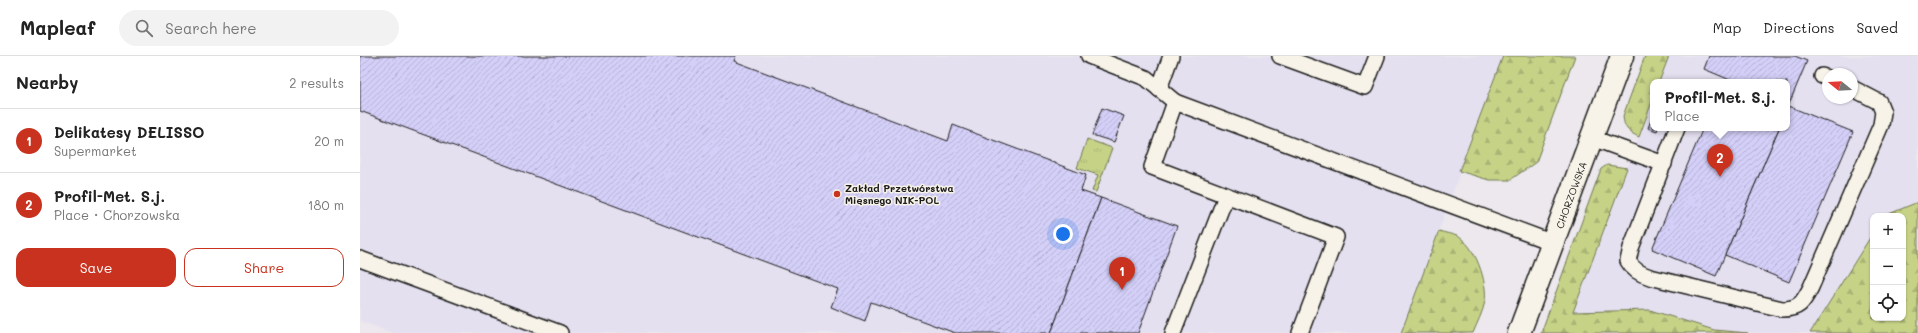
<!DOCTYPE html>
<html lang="en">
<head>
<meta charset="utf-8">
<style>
  :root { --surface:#fff; --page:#f2f2f2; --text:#222; --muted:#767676; --line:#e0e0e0; --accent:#c8321e }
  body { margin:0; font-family:Mali,sans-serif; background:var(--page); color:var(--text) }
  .controls { position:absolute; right:12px; bottom:12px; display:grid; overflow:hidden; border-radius:8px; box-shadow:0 1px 3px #0004 }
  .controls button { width:36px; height:36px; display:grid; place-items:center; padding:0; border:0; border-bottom:1px solid var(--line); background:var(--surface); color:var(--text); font:20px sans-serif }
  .compass { position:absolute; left:1462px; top:12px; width:36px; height:36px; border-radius:50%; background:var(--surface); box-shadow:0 1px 3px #0004; rotate:288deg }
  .you { position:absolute; left:703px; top:178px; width:14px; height:14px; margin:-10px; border:3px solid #fff; border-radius:50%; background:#1a73e8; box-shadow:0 0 0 6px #1a73e833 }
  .badge { display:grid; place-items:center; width:26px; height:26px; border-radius:50%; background:var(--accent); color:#fff; font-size:13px; font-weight:700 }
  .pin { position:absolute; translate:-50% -33px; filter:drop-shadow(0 1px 2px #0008) }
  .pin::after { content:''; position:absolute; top:21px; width:14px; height:12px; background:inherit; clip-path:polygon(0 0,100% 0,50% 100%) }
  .popup { position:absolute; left:1290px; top:23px; width:140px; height:52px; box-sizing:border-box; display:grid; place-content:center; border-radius:8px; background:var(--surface); filter:drop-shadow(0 1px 3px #0005); font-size:13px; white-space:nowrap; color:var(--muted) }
  .popup b { font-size:15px; color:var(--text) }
  .popup::after { content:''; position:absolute; left:50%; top:100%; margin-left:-8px; border:8px solid transparent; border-top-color:var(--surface) }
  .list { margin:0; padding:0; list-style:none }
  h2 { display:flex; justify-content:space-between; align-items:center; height:52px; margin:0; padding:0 16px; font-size:17px }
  h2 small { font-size:13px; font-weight:400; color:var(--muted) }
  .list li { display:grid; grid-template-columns:26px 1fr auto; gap:12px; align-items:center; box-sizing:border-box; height:64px; padding:0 16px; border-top:1px solid var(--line) }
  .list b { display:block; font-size:15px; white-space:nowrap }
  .list p { margin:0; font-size:13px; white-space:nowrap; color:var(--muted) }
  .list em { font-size:13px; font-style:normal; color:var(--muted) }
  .actions { display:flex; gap:8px; padding:12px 16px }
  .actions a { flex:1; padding:9px 0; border:1px solid var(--accent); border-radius:12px; text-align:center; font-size:14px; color:var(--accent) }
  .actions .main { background:var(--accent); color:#fff }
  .icon { flex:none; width:22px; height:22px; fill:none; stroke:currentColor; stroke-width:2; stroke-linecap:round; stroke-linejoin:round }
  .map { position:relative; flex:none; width:1558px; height:277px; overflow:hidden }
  header { display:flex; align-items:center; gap:24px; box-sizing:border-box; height:56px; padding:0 20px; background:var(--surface); border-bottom:1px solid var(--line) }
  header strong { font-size:19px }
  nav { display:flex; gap:22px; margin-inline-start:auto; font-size:14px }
  .search { width:280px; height:36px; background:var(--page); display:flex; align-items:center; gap:10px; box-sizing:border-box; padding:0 14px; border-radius:22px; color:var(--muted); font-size:15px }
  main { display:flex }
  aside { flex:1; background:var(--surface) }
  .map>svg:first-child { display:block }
</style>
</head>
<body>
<header>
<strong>Mapleaf</strong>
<div class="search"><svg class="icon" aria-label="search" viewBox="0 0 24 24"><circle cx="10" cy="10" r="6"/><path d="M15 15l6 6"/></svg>Search here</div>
<nav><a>Map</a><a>Directions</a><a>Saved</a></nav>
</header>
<main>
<aside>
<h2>Nearby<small>2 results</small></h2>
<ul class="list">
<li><span class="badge">1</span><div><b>Delikatesy DELISSO</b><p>Supermarket</p></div><em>20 m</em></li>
<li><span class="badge">2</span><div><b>Profil-Met. S.j.</b><p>Place · Chorzowska</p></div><em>180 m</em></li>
</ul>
<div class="actions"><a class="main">Save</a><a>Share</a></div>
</aside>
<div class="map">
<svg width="1558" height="277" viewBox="0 0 1558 277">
  <defs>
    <pattern id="grass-tufts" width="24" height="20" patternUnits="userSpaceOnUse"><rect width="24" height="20" fill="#c6d387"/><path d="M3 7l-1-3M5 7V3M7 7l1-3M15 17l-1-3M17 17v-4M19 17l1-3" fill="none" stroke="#aab574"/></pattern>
    <pattern id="forest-firs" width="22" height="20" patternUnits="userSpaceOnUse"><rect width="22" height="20" fill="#c6d387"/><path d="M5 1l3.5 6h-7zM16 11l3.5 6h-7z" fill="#aab574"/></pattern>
    <pattern id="building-hatch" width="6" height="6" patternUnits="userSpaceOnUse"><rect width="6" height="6" fill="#d4cff8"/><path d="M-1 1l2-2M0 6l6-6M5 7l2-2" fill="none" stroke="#b5b1d4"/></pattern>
  </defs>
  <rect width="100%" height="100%" fill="#ece8ed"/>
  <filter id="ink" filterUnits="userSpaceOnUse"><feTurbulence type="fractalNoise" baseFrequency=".025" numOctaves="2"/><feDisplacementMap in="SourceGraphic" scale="8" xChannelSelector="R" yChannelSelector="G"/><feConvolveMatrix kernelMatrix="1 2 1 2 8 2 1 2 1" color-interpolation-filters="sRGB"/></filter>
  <g filter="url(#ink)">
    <g fill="#e5e0f0" fill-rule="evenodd">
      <polygon points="0,0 1143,0 1041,277 33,277 0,265"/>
      <path d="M1309 0H1558V146L1524 160H1513V177L1450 277H1388L1354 274 1290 254 1213 256 1293 43V72H1427V26H1299ZM1468 18H1492V42H1468Z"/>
    </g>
    <polygon fill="url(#grass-tufts)" stroke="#717852" points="727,83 752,92 736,136 732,135 738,119 717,112"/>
    <g fill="url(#forest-firs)" stroke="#717852">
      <polygon points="1143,0 1215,0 1176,106 1150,124 1129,124 1099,115"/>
      <path d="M1285 0H1309L1299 26H1293V43L1279 81C1268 76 1264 72 1263 60Z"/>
      <polygon points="1247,109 1267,112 1213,256 1290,254 1354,274 1388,277 1181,277 1241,113"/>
      <polygon points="1558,146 1558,277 1450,277 1513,177 1513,262 1543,262 1543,160 1524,160"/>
      <path d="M1079 175C1085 177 1092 178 1097 180 1115 188 1128 227 1125 245 1123 256 1117 267 1113 277H1041Z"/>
    </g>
    <g fill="url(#building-hatch)" stroke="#1c1c1c">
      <polygon points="0,0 376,0 374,5 588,85 593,69 726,119 721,135 741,142 691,277 595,277 511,246 505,265 471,251 478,233 0,55"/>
      <polygon points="1349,0 1435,0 1447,5 1429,48 1427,48 1427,26 1375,26 1344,13"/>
      <polygon points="1428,50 1493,76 1429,226 1365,199 1419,72 1427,72"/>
      <polygon points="742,52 764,60 754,86 732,79"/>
      <polygon points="1293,59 1293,72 1298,72 1297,75 1288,72"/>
      <polygon points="1343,72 1419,72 1356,220 1292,193"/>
      <polygon points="741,142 817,170 813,181 778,277 691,277"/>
    </g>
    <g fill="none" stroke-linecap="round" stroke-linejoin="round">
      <defs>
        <g id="lane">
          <polyline points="729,0 786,22 815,46"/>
          <polyline points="920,0 1005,31 1017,0"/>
          <polyline points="1462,20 1468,22"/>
          <polyline points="799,33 811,0"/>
          <path d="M1317 72 1271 192 1268 205C1273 214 1280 218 1290 221L1422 253C1440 253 1443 246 1451 231L1521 69 1523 56 1519 46 1492 32"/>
          <polyline points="1232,82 1304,108"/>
          <polyline points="0,203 200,277"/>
          <polyline points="813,277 866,140"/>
          <polyline points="940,277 976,181 792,111 815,46 1193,187"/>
        </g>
        <polyline id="secondary" points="1159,277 1262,0"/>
      </defs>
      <use href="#lane" stroke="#1c1c1c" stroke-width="18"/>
      <use href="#secondary" stroke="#1c1c1c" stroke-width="25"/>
      <use href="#lane" stroke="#f7f3e8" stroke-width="15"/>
      <use href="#secondary" stroke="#f7f3e8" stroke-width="22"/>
    </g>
  </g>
  <circle fill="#c8321e" stroke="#f7f3e8" stroke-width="1.5" cx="477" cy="138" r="4"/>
  <g text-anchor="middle" stroke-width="3" stroke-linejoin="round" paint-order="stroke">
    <g font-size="10" font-weight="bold" fill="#1c1c1c" stroke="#f7f3e8" text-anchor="start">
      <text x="485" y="136">Zakład Przetwórstwa<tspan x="485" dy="12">Mięsnego NIK-POL</tspan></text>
    </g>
    <g font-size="10" fill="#1c1c1c" stroke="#f7f3e8">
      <text transform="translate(1211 139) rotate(-70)" y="4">CHORZOWSKA</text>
    </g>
  </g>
</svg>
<div class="controls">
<button>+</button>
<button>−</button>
<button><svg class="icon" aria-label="locate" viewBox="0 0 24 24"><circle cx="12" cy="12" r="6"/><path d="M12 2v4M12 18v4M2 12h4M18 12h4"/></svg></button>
</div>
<svg class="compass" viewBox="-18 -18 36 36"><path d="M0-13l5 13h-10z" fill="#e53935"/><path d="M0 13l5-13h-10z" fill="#767676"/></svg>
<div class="you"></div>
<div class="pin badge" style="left:762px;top:234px">1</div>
<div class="pin badge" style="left:1360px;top:121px">2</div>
<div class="popup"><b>Profil-Met. S.j.</b>Place</div>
</div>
</main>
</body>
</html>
